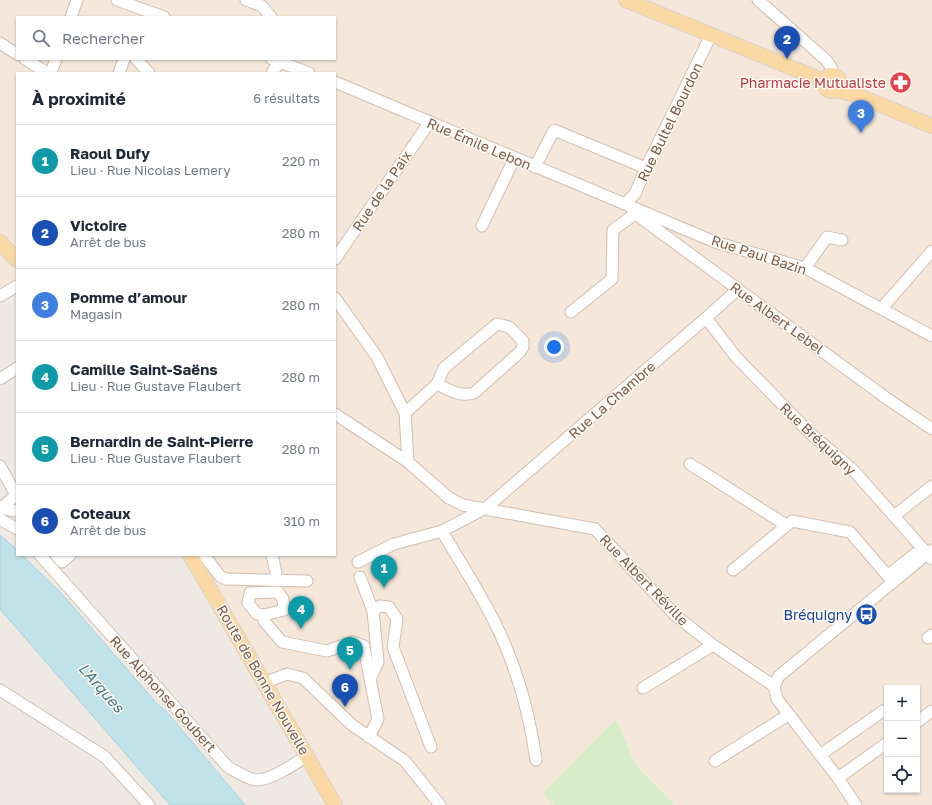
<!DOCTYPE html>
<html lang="fr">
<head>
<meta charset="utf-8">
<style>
  :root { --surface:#fff; --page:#f2f2f3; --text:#1f2937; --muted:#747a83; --line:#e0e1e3; --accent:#ea580c }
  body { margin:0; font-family:"Golos Text",sans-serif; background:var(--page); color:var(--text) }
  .controls { position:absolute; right:12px; bottom:12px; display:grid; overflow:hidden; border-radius:0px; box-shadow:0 1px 3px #0004 }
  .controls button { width:36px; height:36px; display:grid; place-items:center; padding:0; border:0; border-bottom:1px solid var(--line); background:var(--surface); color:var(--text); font:20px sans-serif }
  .you { position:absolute; left:554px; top:347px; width:14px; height:14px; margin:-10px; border:3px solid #fff; border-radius:50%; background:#1a73e8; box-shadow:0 0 0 6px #1a73e833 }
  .badge { display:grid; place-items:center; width:26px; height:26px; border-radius:50%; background:var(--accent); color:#fff; font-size:13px; font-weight:700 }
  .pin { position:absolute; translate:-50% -33px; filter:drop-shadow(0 1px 2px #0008) }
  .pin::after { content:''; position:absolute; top:21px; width:14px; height:12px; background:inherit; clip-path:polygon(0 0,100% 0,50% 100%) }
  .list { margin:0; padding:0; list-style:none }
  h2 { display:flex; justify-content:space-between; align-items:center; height:52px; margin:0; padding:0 16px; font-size:17px }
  h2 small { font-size:13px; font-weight:400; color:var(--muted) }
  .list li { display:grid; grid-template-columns:26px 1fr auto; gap:12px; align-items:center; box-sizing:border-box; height:72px; padding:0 16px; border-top:1px solid var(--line) }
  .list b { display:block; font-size:15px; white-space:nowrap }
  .list p { margin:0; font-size:13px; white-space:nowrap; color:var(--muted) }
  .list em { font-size:13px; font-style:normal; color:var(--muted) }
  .icon { flex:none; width:22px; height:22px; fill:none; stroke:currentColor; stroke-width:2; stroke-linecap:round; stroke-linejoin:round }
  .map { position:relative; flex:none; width:932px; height:805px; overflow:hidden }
  .search { position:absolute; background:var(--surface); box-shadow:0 1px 3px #0004; left:16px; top:16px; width:320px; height:44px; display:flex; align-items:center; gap:10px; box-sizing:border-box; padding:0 14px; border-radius:0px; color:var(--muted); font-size:15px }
  .panel { position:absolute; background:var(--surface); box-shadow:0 1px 3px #0004; left:16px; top:72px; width:320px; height:484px; border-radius:0px }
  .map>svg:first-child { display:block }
</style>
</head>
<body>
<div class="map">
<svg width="932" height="805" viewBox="0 0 932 805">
  <rect width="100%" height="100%" fill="#fdf6ec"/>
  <path fill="#f5e8da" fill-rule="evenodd" d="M0 0H932V805H675L636 765 616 719 544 793 553 805H323L181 555H335V73H17V280L0 290ZM17 17H335V59H17ZM887 688H917V790H887Z"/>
  <g fill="#efe9e4">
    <polygon points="17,280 17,550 0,535 0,290"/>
    <polygon points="22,555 181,555 323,805 245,805 166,711 157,704 39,570"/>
    <polygon points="0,609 170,805 0,805"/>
  </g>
  <polygon fill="#d8ecc9" points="616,719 636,765 675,805 553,805 543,793"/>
  <polygon fill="#bfe3e8" stroke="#a5d3da" points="0,535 17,550 17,555 22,555 61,593 157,704 166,711 245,805 170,805 0,609"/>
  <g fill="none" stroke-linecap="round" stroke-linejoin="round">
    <defs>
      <g id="minor">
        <polyline points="117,0 164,17"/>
        <polyline points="246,0 262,6 271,17"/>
        <polyline points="758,0 826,60 831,67 833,75"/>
        <polyline points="71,17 77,0"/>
        <polyline points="0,43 17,54"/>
        <polyline points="25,59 47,73"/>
        <polyline points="136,59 149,73"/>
        <polyline points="272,59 309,73"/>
        <polyline points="51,73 56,59"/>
        <polyline points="119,73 124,59"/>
        <polyline points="272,73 279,62"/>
        <polyline points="335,82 715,242 805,268 932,336"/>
        <polyline points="535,167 554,130 646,168"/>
        <polyline points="624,204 635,194 646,168 711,35"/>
        <polyline points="633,212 886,398 932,429"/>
        <polyline points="482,226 514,159"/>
        <polyline points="335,259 429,123"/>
        <polyline points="805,268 827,237 842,240"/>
        <polyline points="0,296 17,286"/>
        <polyline points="335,298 377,357 405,413 408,462"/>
        <polyline points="882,308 932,251"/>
        <polyline points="571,312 612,279 613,230 635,214"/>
        <polyline points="706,318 736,357 809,432 854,471 932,559"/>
        <polyline points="0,379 17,368"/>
        <path d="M405 413 437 384 444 368 497 324 509 327 523 341V347L520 352 474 393C460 397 449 390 437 384"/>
        <polyline points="335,414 408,462 449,498 463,505 595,529 675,615 713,645 774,686 777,699 838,778 856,805"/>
        <polyline points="690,464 786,525"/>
        <polyline points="0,466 16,495"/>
        <polyline points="1,508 14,511 17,510"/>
        <polyline points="0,509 17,494"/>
        <polyline points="894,516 932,486"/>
        <polyline points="0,519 17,529"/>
        <path d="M442 531C455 554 469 575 481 597 510 646 528 703 536 760"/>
        <path d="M40 555 228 767C236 771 247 779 256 780 272 780 294 764 307 756"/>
        <polyline points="56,555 62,562 70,555"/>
        <polyline points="204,555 220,576 226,579 307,581"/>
        <polyline points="272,555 276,573"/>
        <polyline points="358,562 394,544 442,531 486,508 706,318 737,290"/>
        <polyline points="733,570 792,521 850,532 893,582"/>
        <polyline points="360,577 373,611"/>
        <polyline points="893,582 892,572 915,554 921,554"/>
        <polyline points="264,615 257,614 248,603 250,593 278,592 283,599 284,610 264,615 264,621 282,642 327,651 353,642 364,646 370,679"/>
        <polyline points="928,638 932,635"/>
        <polyline points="264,683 287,674 303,678 352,725 405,761 440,805"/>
        <polyline points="774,686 779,676 932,550"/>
        <polyline points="643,688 713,645"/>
        <polyline points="0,690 105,757 149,805"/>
        <polyline points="917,722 932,711"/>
        <polyline points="369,737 378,719 370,679 378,662 373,611 380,606 389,607 397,619 393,647 431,747"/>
        <polyline points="820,755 883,711"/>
        <polyline points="715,761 788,715"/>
        <polyline points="838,778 887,743"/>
      </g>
      <g id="major">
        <polyline points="626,0 824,81"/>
        <circle cx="832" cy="83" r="8"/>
        <polyline points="837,90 859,96 932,126"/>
        <polyline points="0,242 17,260"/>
        <polyline points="190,555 335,805"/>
      </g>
    </defs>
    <use href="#minor" stroke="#d1beb0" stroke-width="13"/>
    <use href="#major" stroke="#dad1cd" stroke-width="16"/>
    <use href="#minor" stroke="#fff" stroke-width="11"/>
    <use href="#major" stroke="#fbd9a5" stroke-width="14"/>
  </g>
  <defs>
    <symbol id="pharmacy-disc" viewBox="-11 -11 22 22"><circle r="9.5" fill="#e0444e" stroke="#fffaf3"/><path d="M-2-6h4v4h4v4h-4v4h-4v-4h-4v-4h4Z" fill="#fff"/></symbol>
    <symbol id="bus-disc" viewBox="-11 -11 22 22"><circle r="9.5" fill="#1a4fb4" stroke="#fffaf3"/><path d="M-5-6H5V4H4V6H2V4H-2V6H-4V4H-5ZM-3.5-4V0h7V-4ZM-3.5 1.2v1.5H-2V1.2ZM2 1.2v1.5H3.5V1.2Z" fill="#fff"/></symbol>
  </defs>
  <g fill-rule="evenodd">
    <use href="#pharmacy-disc" x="888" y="70" width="25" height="25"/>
    <use href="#bus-disc" x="854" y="602" width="25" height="25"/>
  </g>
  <g text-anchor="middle" stroke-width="3" stroke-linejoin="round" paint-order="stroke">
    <g font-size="14" fill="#be3a42" stroke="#fffaf3" text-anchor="end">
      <text x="886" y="88">Pharmacie Mutualiste</text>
    </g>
    <g font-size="14" fill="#7a5c4d" stroke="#fffaf3">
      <text transform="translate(670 122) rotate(-64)" y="5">Rue Bultel Bourdon</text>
      <text transform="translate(479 144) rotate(23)" y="5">Rue Émile Lebon</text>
      <text transform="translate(382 191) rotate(-56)" y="5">Rue de la Paix</text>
      <text transform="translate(759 255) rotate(18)" y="5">Rue Paul Bazin</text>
      <text transform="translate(777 318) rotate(36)" y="5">Rue Albert Lebel</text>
      <text transform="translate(612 400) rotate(-41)" y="5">Rue La Chambre</text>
      <text transform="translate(818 439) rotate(43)" y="5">Rue Bréquigny</text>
      <text transform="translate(644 580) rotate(46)" y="5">Rue Albert Réville</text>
      <text transform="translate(263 680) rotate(60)" y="5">Route de Bonne Nouvelle</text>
      <text transform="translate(163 694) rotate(48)" y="5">Rue Alphonse Goubert</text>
    </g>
    <g font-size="14" fill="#164399" stroke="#fffaf3" text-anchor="end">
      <text x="852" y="620">Bréquigny</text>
    </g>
    <g font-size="15" font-style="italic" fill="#437c86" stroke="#fffaf3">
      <text transform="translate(101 688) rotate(49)" y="5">L'Arques</text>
    </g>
  </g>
</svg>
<div class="controls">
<button>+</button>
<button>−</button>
<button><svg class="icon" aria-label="locate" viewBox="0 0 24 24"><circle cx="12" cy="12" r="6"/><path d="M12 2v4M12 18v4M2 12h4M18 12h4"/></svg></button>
</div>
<div class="you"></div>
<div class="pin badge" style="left:384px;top:588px;background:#0f9aa8">1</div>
<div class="pin badge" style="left:787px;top:59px;background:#1a4fb4">2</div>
<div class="pin badge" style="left:861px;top:133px;background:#3f7fe0">3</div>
<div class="pin badge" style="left:301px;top:629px;background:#0f9aa8">4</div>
<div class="pin badge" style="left:350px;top:670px;background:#0f9aa8">5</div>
<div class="pin badge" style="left:345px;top:707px;background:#1a4fb4">6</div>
<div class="search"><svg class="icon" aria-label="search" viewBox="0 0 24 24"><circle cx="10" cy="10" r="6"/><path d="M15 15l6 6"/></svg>Rechercher</div>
<section class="panel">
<h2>À proximité<small>6 résultats</small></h2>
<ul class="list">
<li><span class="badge" style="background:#0f9aa8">1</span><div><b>Raoul Dufy</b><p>Lieu · Rue Nicolas Lemery</p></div><em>220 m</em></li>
<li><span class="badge" style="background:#1a4fb4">2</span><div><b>Victoire</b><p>Arrêt de bus</p></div><em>280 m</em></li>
<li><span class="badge" style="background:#3f7fe0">3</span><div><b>Pomme d’amour</b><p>Magasin</p></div><em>280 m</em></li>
<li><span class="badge" style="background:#0f9aa8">4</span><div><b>Camille Saint-Saëns</b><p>Lieu · Rue Gustave Flaubert</p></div><em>280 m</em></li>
<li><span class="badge" style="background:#0f9aa8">5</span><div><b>Bernardin de Saint-Pierre</b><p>Lieu · Rue Gustave Flaubert</p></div><em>280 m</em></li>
<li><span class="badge" style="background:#1a4fb4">6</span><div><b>Coteaux</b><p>Arrêt de bus</p></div><em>310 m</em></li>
</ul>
</section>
</div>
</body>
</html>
